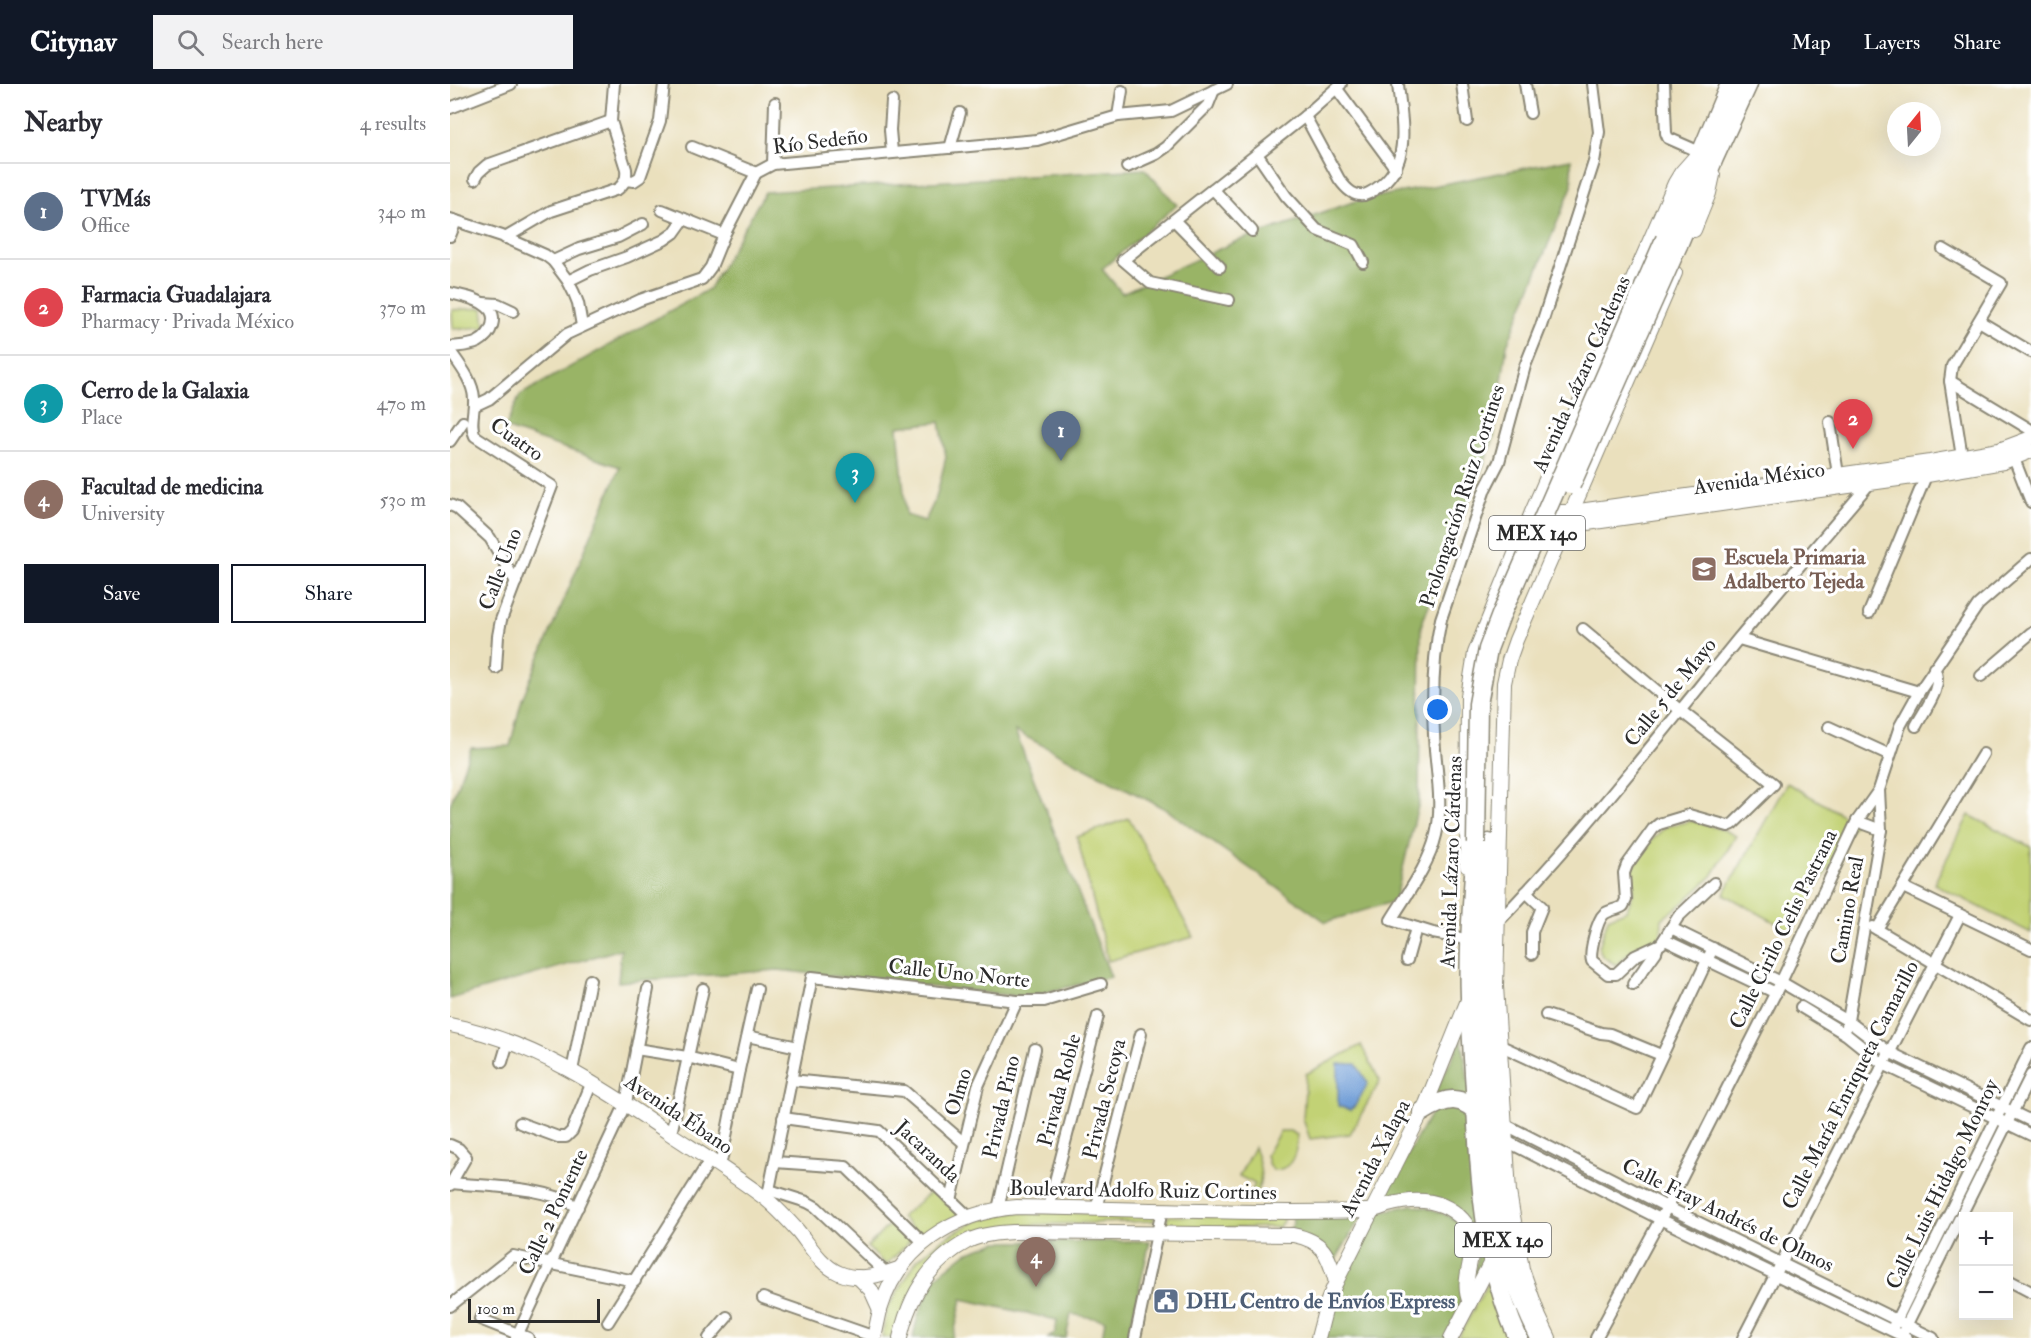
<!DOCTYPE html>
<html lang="en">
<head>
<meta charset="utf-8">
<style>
  :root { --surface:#fff; --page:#f2f2f3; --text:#2b2b33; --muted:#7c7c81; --line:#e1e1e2; --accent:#111827 }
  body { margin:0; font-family:"IM FELL Double Pica",serif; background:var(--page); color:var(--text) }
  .controls { position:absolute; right:18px; bottom:18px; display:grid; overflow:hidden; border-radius:0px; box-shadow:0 6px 24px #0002 }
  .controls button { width:54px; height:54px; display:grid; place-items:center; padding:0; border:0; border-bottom:2px solid var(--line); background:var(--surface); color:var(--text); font:30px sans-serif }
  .compass { position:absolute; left:1437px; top:18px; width:54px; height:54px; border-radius:50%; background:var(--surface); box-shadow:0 6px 24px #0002; rotate:18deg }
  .scale { position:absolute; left:18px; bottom:15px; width:132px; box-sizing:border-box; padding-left:6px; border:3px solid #2b2b2b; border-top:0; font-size:16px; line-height:21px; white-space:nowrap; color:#2b2b2b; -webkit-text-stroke:4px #fff; paint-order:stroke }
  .you { position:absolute; left:988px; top:626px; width:21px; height:21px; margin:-15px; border:4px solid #fff; border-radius:50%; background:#1a73e8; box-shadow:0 0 0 9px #1a73e833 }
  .badge { display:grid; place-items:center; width:39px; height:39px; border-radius:50%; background:var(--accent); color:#fff; font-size:20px; font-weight:700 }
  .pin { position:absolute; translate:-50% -50px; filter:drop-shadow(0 2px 3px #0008) }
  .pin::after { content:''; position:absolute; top:32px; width:21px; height:18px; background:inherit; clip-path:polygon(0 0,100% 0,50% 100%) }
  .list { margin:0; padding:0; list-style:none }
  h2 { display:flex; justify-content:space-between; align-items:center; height:78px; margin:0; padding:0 24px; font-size:26px }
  h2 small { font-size:20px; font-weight:400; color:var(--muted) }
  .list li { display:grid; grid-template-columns:39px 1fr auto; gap:18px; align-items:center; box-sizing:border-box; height:96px; padding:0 24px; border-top:2px solid var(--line) }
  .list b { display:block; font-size:22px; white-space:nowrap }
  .list p { margin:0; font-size:20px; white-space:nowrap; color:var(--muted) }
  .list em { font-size:20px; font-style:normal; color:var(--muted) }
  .actions { display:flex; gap:12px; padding:18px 24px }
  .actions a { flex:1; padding:14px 0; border:2px solid var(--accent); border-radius:0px; text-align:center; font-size:21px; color:var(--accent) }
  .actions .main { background:var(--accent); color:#fff }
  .icon { flex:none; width:33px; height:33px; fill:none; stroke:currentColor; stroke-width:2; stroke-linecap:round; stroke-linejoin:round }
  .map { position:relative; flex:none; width:1581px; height:1254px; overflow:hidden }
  header { display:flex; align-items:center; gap:36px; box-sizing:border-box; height:84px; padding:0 30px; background:var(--accent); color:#fff }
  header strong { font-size:28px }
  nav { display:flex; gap:33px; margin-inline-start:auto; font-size:21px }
  .search { width:420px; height:54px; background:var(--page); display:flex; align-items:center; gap:15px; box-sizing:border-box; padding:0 21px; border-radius:0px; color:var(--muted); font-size:22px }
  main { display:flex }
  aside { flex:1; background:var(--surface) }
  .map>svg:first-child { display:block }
</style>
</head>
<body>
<header>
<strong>Citynav</strong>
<div class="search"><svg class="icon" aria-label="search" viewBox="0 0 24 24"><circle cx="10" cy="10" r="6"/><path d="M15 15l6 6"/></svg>Search here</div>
<nav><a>Map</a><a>Layers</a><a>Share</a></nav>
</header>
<main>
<aside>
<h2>Nearby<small>4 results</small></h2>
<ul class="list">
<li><span class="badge" style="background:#5c6f8a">1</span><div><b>TVMás</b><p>Office</p></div><em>340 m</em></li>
<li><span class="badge" style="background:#e0444e">2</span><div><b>Farmacia Guadalajara</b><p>Pharmacy · Privada México</p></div><em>370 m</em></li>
<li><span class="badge" style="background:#0f9aa8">3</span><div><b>Cerro de la Galaxia</b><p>Place</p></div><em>470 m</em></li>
<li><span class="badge" style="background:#8d6e63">4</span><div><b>Facultad de medicina</b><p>University</p></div><em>530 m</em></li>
</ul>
<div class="actions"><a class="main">Save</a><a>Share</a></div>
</aside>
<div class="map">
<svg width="1581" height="1254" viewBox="0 0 1581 1254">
  <rect width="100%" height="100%" fill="#fff"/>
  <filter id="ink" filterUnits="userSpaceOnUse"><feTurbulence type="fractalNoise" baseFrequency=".0167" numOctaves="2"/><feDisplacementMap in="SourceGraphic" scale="12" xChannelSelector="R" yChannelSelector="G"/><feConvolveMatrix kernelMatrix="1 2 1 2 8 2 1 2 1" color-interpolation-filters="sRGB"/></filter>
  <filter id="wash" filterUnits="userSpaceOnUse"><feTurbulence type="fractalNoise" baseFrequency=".008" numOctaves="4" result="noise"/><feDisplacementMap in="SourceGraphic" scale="24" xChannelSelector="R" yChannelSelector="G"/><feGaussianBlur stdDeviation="1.35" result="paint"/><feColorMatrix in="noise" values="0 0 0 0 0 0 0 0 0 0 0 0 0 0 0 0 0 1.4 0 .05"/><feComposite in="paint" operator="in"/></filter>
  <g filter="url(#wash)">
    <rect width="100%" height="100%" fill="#eae0bd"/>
    <g fill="#c2d275" stroke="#767e50" stroke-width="1.5">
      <polygon points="33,224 35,243 3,245 2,226"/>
      <polygon points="1337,699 1405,738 1342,848 1274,810"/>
      <polygon points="1519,731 1581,763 1581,849 1484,800"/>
      <polygon points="679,734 743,853 658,877 627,753"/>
      <polygon points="1242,737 1274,746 1286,752 1262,792 1232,820 1212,835 1211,854 1187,862 1166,881 1152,872 1149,863 1158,834 1177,826 1184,806 1180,788 1202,756 1215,743"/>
      <polygon points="911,961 930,997 900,1050 860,1055 853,1035 856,990"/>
      <path d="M830 1047H840L847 1051C847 1069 843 1086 823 1086L819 1082 816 1071Z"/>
      <path d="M804 1063C811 1081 815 1098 803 1114L800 1110 805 1100 789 1092Z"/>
      <polygon points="482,1107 511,1132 472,1155 451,1133"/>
      <polygon points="559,1128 704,1129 704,1137 575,1141 527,1149 494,1168 448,1254 432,1254 437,1225 467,1176 493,1155 526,1137"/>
      <polygon points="718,1132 833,1133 833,1137 829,1143 738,1145 715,1144"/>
      <polygon points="442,1138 461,1156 436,1181 417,1163"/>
      <polygon points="1040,1195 1062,1254 1008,1254"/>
    </g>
    <g fill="#99b466" stroke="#627048" stroke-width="1.5" fill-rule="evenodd">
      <path d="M1121 75 1122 102 1057 261 1044 354 971 542 969 718 945 817 876 838 717 726 565 647 661 893 575 913 328 886 168 898 171 865 0 915V721L21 664 60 662 72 615 170 383 55 344 70 311 259 205 315 108 695 85 727 121 652 185 672 209 787 157 906 117ZM490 338 496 373 486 414 475 437 456 431 448 343Z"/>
      <polygon points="1012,955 1021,1014 983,1012"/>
      <polygon points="1016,1022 1040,1167 1021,1207 1029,1167 987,1114 958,1110 933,1113 983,1026"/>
      <path d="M963 1121C990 1126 1018 1135 1020 1167 1021 1179 1017 1193 1014 1205 1010 1223 1006 1238 998 1254H871L883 1208 923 1129Z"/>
      <polygon points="842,1131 911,1133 885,1177 839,1146 843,1140"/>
      <polygon points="700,1157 678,1254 652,1254 655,1236 621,1230 616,1254 598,1254 605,1249 607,1236 512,1215 503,1254 463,1254 468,1231 486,1193 516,1169 547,1158"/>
    </g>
    <polygon fill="#6e9cd6" stroke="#4c6480" stroke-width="1.5" points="888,980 906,980 918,999 905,1022 900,1026 888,1022"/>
  </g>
  <g filter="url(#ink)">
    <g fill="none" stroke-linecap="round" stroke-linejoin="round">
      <defs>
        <g id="street">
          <polyline points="1012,0 1017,37"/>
          <polyline points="1075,0 1080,29"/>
          <polyline points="1214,0 1216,49 1218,54 1250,68"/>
          <polyline points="887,5 946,85"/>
          <polyline points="0,24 61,0"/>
          <polyline points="668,32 672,7"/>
          <path d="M855 32 889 95C896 105 906 116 919 109 964 85 952 42 948 0"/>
          <polyline points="242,63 306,89"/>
          <polyline points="500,64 510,29"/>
          <polyline points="442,68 440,46 442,17"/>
          <polyline points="807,70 836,112 867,146 904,161 913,178"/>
          <polyline points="323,80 325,19"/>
          <polyline points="677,83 706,70 716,63 758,21 764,6"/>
          <polyline points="25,95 29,88 37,81 161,37"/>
          <polyline points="175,96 184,97 190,93 210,37 214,0"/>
          <polyline points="763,105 802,147"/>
          <polyline points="212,126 274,151"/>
          <polyline points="0,135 52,152 95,171 103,177 118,197 124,209 128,219 132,242"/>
          <polyline points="724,136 770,183"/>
          <polyline points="0,152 6,137"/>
          <path d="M55 154 101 127 168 105C175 99 177 94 176 85L161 37 164 0"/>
          <polyline points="1493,165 1551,199 1502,282 1500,297 1512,373"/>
          <polyline points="103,177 129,165 168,153 193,140"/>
          <polyline points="118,197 140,186 177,173 214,156 224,149 234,135"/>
          <path d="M0 209C11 212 27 214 36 222 50 232 41 251 28 258 20 262 9 262 0 263"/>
          <polyline points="779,216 700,199 673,176 855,32 891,0"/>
          <polyline points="33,219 48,220 63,227"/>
          <polyline points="1529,237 1581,268"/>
          <path d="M0 267C9 280 23 297 24 314 25 327 19 340 25 352L102 402 51 536 48 552 46 584"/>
          <polyline points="1500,297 1581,346"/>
          <polyline points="24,322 39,315 117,250 190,216 252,195 261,183 274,151 306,89 323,80 587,56 668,32 721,27 777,0"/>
          <polyline points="1380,338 1389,397"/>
          <polyline points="0,357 13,338"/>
          <polyline points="1561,367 1581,418"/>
          <polyline points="0,421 7,424 40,454 66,498"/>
          <polyline points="1419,529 1478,387"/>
          <path d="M1133 545 1231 627 1324 700 1283 740 1278 742 1239 731 1209 740 1203 745 1177 781 1174 789 1176 816 1173 822C1167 826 1159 826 1154 830 1147 836 1139 869 1142 877L1158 890H1166L1185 872 1211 860 1228 833 1264 799"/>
          <polyline points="1289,555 1469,608"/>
          <polyline points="1531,592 1581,549"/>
          <path d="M1466 642C1474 626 1495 602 1484 584"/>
          <polyline points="1379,643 1440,671"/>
          <polyline points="1407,737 1431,746"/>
          <polyline points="1453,803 1581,865"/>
          <polyline points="1076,808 1092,823 1082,848 1082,870"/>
          <path d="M1047 839C1133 750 1210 651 1288 555 1331 503 1376 451 1420 399"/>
          <polyline points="1423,843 1581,936"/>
          <polyline points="1221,844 1331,898 1398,937 1439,968 1581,1037"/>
          <polyline points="1427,845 1533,670"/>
          <path d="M1021 856 983 849 941 836C957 810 979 781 986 751 994 719 985 682 984 650 982 612 983 572 991 535L1035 405 1049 378 1075 282 1091 242 1144 78 1149 48 1143 0"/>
          <polyline points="1215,856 1326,909"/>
          <polyline points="957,876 966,844"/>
          <polyline points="1183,900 1206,868 1208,862"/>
          <polyline points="1351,923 1397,951 1433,980 1581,1051"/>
          <polyline points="1096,931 1151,949 1160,950 1211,971"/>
          <polyline points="1397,942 1431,746 1429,706"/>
          <polyline points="297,952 348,963"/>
          <polyline points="1049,961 1187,1024 1263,864"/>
          <polyline points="186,965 237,973 289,986"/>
          <polyline points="52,978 58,958"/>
          <polyline points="122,987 140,896"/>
          <polyline points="341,996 454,1007 514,1059"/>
          <polyline points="333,1034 429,1047 518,1132"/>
          <polyline points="70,1039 108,1053 116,1053 122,1047 142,998"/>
          <polyline points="1056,1041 1217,1123 1483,1254"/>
          <polyline points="221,1050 253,905"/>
          <polyline points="1056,1057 1210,1135 1457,1254"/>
          <polyline points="0,1061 9,1065 16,1073 0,1101"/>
          <polyline points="325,1078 396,1083 474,1159"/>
          <polyline points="270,1083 289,986 307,905"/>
          <path d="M2 1099C41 1103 95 1102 128 1123"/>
          <polyline points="319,1106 357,1118 366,1123 436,1189"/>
          <polyline points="317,1116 362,893 567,917 594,917 651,900"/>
          <polyline points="501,1116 528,1002 567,917"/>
          <polyline points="598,1124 648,932"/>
          <polyline points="548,1125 585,965"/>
          <polyline points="646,1125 691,950"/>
          <polyline points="1558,1196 1581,1208"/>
          <polyline points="313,1214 425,1253"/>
          <polyline points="0,1222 63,1172 185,1197"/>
          <polyline points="30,1235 78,1254"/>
          <polyline points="158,1238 260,1076"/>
          <polyline points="1444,1241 1581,964"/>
          <polyline points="1454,1246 1581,991"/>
          <polyline points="66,1254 176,1019 198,905"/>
          <polyline points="259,1254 277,1233"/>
          <polyline points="685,1254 712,1126"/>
          <polyline points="1146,1254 1217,1123 1331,898 1407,737 1429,706 1450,642 1469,608 1528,521 1581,475"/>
          <polyline points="1293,1254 1510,831"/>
        </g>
        <g id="secondary">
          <polyline points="1244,146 1259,109 1263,91"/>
          <polyline points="1089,428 1122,428 1480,378 1549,366 1581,354"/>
          <polyline points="1081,443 1116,442 1477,391 1553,378 1581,367"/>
          <polyline points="1017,782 1018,612 1025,569 1082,428 1225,99 1231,89 1247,71"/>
          <path d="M0 941C83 957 153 1004 222 1051 254 1072 286 1092 316 1115 327 1124 338 1136 348 1147 360 1162 371 1181 389 1189 409 1198 431 1191 451 1184"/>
          <polyline points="408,1193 421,1206 430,1226"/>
          <path d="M424 1254C426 1245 428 1235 430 1226 448 1164 504 1128 567 1123 683 1125 799 1130 916 1127 924 1127 930 1124 938 1121 964 1114 993 1114 1013 1136 1036 1160 1007 1192 1020 1218"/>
          <path d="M450 1254C459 1213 480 1177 518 1157 532 1150 549 1149 564 1148L843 1151C874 1157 878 1170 886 1198"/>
          <polyline points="868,1254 877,1219 886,1198 976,1020 1018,916"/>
          <polyline points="1001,1254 1044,1172"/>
          <polyline points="1099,1254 1089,1233 1072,1185 1059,1108 1046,902 1054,599 1059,576 1066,556 1225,189"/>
        </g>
        <g id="highway">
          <polyline points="1215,155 1280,0"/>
          <polyline points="1228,161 1264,74 1298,0"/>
          <path d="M1026 759C1023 810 1018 862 1020 913 1021 950 1024 986 1026 1023 1030 1102 1035 1180 1068 1254"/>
          <path d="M1039 759C1037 808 1035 857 1036 905 1036 946 1040 987 1043 1028 1046 1057 1044 1086 1047 1115 1051 1164 1068 1210 1090 1254"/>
          <path d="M972 1028C996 1013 1012 1009 1032 1034"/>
        </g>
      </defs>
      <use href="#street" stroke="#8a8674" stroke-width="14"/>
      <use href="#secondary" stroke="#8a8674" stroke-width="16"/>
      <use href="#highway" stroke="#8a8674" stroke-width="21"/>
      <use href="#street" stroke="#fff" stroke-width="10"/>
      <use href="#secondary" stroke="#fff" stroke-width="14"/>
      <use href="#highway" stroke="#fff" stroke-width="18"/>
      <defs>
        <g id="highway-bridge">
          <polyline points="1121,401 1228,161"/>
          <polyline points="1026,759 1028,620 1038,565 1051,531 1215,155"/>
        </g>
      </defs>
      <use href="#highway-bridge" stroke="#8a8674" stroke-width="21" stroke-linecap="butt"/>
      <use href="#highway-bridge" stroke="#fff" stroke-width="18"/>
    </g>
  </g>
  <defs>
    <symbol id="school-square" viewBox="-11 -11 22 22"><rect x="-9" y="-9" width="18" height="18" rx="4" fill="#8d6e63" stroke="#fff"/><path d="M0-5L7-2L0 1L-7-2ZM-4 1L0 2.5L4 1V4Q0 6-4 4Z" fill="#fff"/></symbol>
    <symbol id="civic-square" viewBox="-11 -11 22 22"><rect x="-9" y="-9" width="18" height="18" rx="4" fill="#5c6f8a" stroke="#fff"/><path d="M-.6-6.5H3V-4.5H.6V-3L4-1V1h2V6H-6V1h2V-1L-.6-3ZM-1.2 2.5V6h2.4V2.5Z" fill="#fff"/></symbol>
  </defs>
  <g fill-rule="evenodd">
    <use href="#school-square" x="1239" y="470" width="30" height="30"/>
    <use href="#civic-square" x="701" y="1202" width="30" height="30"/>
  </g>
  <g text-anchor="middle" stroke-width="6" stroke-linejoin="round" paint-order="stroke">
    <g fill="#fff" stroke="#6b6b6b" stroke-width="1.5">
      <rect x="1039" y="432" width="96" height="34" rx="4.5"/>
      <rect x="1005" y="1139" width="96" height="34" rx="4.5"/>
    </g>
    <g font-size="20" font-weight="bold" fill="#2b2b2b">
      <text x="1087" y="456">MEX 140</text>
      <text x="1053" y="1163">MEX 140</text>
    </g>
    <g font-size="21" fill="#2b2b2b" stroke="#fff">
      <text transform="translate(370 57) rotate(-7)" y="7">Río Sedeño</text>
      <text transform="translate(1131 290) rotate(-66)" y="7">Avenida Lázaro Cárdenas</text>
      <text transform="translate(67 355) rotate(35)" y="7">Cuatro</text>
      <text transform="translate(1309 394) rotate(-8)" y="7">Avenida México</text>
      <text transform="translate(1012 412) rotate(-72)" y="7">Prolongación Ruiz Cortines</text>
      <text transform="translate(50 485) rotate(-69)" y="7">Calle Uno</text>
      <text transform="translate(1220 608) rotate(-51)" y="7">Calle 5 de Mayo</text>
      <text transform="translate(1001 778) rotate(-88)" y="7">Avenida Lázaro Cárdenas</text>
      <text transform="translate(1397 826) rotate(-80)" y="7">Camino Real</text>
      <text transform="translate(1333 845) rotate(-64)" y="7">Calle Cirilo Celis Pastrana</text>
      <text transform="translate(509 889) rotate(6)" y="7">Calle Uno Norte</text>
      <text transform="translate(1400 1001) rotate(-63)" y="7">Calle María Enriqueta Camarillo</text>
      <text transform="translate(609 1006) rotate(-75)" y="7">Privada Roble</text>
      <text transform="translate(508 1008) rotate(-73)" y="7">Olmo</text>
      <text transform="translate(654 1015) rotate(-76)" y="7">Privada Secoya</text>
      <text transform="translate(551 1023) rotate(-77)" y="7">Privada Pino</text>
      <text transform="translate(229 1030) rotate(34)" y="7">Avenida Ébano</text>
      <text transform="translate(478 1067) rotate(43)" y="7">Jacaranda</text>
      <text transform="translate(925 1074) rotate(-63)" y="7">Avenida Xalapa</text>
      <text transform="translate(1492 1100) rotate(-64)" y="7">Calle Luis Hidalgo Monroy</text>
      <text transform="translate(693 1106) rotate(1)" y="7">Boulevard Adolfo Ruiz Cortines</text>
      <text transform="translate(103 1128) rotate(-65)" y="7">Calle 2 Poniente</text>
      <text transform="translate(1278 1131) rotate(26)" y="7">Calle Fray Andrés de Olmos</text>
    </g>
    <g font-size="21" font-weight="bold" fill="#785e54" stroke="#fff" text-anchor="start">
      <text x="1274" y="480">Escuela Primaria<tspan x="1274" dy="24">Adalberto Tejeda</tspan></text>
    </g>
    <g font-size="21" font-weight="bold" fill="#4e5e75" stroke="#fff" text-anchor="start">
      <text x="736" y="1224">DHL Centro de Envíos Express</text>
    </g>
  </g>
</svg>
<div class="controls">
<button>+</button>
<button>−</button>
</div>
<svg class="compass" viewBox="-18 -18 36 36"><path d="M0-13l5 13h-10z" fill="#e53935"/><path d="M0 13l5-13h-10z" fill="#7c7c81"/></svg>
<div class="scale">100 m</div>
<div class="you"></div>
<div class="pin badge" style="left:611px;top:377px;background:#5c6f8a">1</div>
<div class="pin badge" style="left:1403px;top:365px;background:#e0444e">2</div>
<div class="pin badge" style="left:405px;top:419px;background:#0f9aa8">3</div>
<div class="pin badge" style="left:586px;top:1203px;background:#8d6e63">4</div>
</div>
</main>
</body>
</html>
